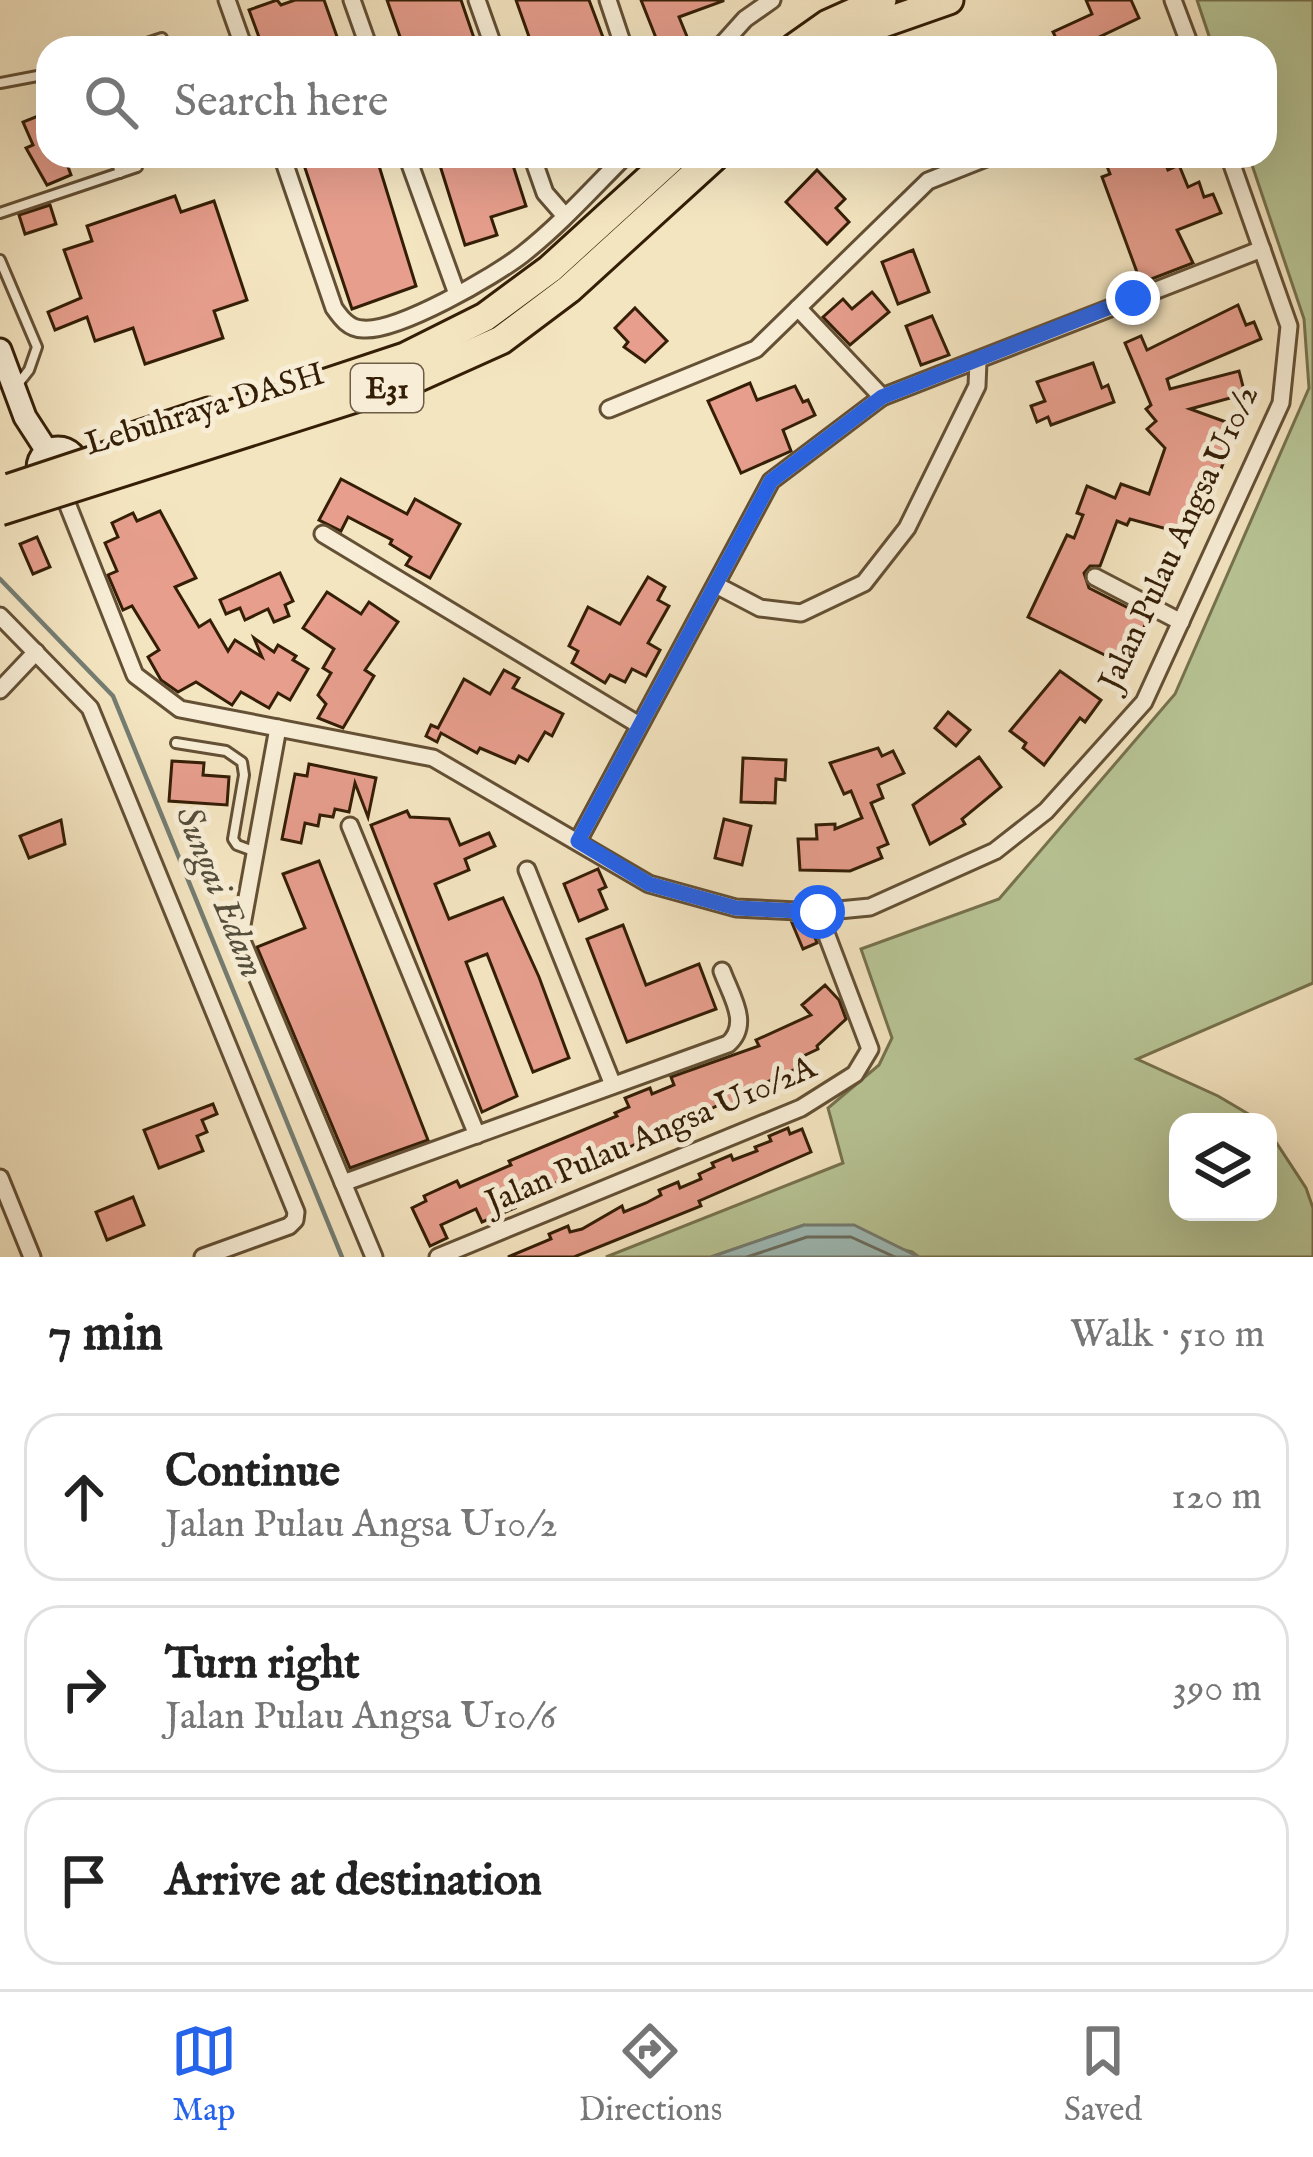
<!DOCTYPE html>
<html lang="en">
<head>
<meta charset="utf-8">
<style>
  :root { --surface:#fff; --page:#f2f2f2; --text:#222; --muted:#767676; --line:#e0e0e0; --accent:#2563eb }
  body { margin:0; font-family:"IM FELL English",serif; background:var(--page); color:var(--text) }
  .controls { position:absolute; right:36px; bottom:36px; display:grid; overflow:hidden; border-radius:24px; box-shadow:0 12px 48px #0002 }
  .controls button { width:108px; height:108px; display:grid; place-items:center; padding:0; border:0; border-bottom:3px solid var(--line); background:var(--surface); color:var(--text); font:60px sans-serif }
  .stop { position:absolute; width:36px; height:36px; margin:-27px; border:9px solid #2563eb; border-radius:50%; background:#fff }
  .stop.end { background:#2563eb; border-color:#fff; box-shadow:0 3px 12px #0008 }
  .list { margin:0; padding:0; list-style:none }
  h2 { display:flex; justify-content:space-between; align-items:center; height:156px; margin:0; padding:0 48px; font-size:51px }
  h2 small { font-size:39px; font-weight:400; color:var(--muted) }
  .list li { display:grid; grid-template-columns:78px 1fr auto; gap:36px; align-items:center; box-sizing:border-box; height:168px; margin:0 24px 24px; padding:0 24px; border:3px solid var(--line); border-radius:36px }
  .list b { display:block; font-size:45px; white-space:nowrap }
  .list p { margin:0; font-size:39px; white-space:nowrap; color:var(--muted) }
  .list em { font-size:39px; font-style:normal; color:var(--muted) }
  .icon { flex:none; width:66px; height:66px; fill:none; stroke:currentColor; stroke-width:2; stroke-linecap:round; stroke-linejoin:round }
  .map { position:relative; flex:none; width:1313px; height:1257px; overflow:hidden }
  .search { position:absolute; background:var(--surface); box-shadow:0 12px 48px #0002; left:36px; right:36px; top:36px; height:132px; display:flex; align-items:center; gap:30px; box-sizing:border-box; padding:0 42px; border-radius:36px; color:var(--muted); font-size:45px }
  .sheet { height:732px; background:var(--surface) }
  nav { display:flex; justify-content:space-around; align-items:center; box-sizing:border-box; height:168px; border-top:3px solid var(--line); background:var(--surface); font-size:33px; color:var(--muted) }
  nav a { display:grid; justify-items:center; gap:6px }
  nav .on { color:var(--accent) }
  .map>svg:first-child { display:block }
</style>
</head>
<body>
<div class="map">
<svg width="1313" height="1257" viewBox="0 0 1313 1257">
  <rect width="100%" height="100%" fill="#f4e5c1"/>
  <filter id="stains"><feTurbulence type="fractalNoise" baseFrequency=".00167" numOctaves="4"/><feColorMatrix values="0 0 0 0 .2 0 0 0 0 .09 0 0 0 0 .02 0 0 0 .5 -.17"/></filter>
  <radialGradient id="worn" r=".72"><stop offset=".6" stop-color="#630" stop-opacity="0"/><stop offset="1" stop-color="#630" stop-opacity=".3"/></radialGradient>
  <polygon fill="#b8c596" stroke="#76724e" stroke-width="3" points="1197,0 1313,0 1313,983 1137,1059 1218,1096 1262,1122 1178,1122 1178,1212 1268,1212 1268,1130 1306,1188 1313,1208 1313,1257 919,1257 912,1252 804,1225 711,1257 606,1257 843,1163 828,1108 879,1065 892,1038 861,949 999,899 1175,694 1309,388 1304,319 1249,156 1265,156 1265,48 1213,48"/>
  <polygon fill="#9ebdba" stroke="#747d72" stroke-width="3" points="804,1225 854,1225 919,1257 711,1257"/>
  <g fill="none" stroke-linecap="round" stroke-linejoin="round">
    <polyline stroke="#696e60" stroke-width="3" points="747,1257 807,1237 851,1237 895,1257"/>
    <polyline stroke="#747d72" stroke-width="4.5" points="0,579 113,696 342,1257"/>
  </g>
  <g fill="#e79e8d" stroke="#341e06" stroke-width="3">
    <polygon points="277,0 281,5 295,0 324,0 341,48 263,48 249,10"/>
    <polygon points="387,0 461,0 475,41 454,48 404,48"/>
    <polygon points="516,0 589,0 607,48 533,48"/>
    <polygon points="641,0 723,0 723,1 679,17 688,39 660,48"/>
    <polygon points="1086,0 1131,0 1139,18 1076,48 1061,48 1053,32 1092,14"/>
    <polygon points="48,112 48,156 86,156 67,164 71,175 47,185 26,148 33,145 23,122"/>
    <polygon points="301,156 376,156 416,286 352,309"/>
    <polygon points="437,156 510,156 526,206 491,217 497,235 465,245"/>
    <polygon points="1103,156 1162,156 1168,170 1179,165 1188,187 1199,182 1204,197 1213,194 1221,213 1177,230 1193,263 1141,283 1102,177 1110,174"/>
    <polygon points="817,170 845,199 836,208 849,222 827,244 786,202"/>
    <polygon points="175,196 181,212 214,201 247,300 214,311 223,338 145,364 133,328 95,341 87,317 55,330 48,312 81,298 64,250 92,241 87,226"/>
    <polygon points="50,205 56,224 25,234 19,215"/>
    <polygon points="913,250 929,292 898,304 882,262"/>
    <polygon points="872,292 889,312 850,345 823,317 843,299 852,309"/>
    <polygon points="1238,305 1246,325 1254,322 1261,339 1167,379 1170,389 1239,371 1245,394 1190,409 1237,426 1208,504 1197,500 1192,518 1183,515 1178,532 1130,519 1127,525 1117,521 1100,566 1090,566 1084,573 1089,588 1148,618 1127,666 1028,617 1067,535 1074,538 1083,515 1077,513 1087,486 1115,498 1121,484 1149,494 1165,448 1147,429 1156,421 1146,409 1151,405 1125,343 1141,336 1147,350"/>
    <polygon points="635,308 667,341 645,362 624,347 628,342 615,328"/>
    <polygon points="932,316 949,355 921,365 906,326"/>
    <polygon points="1093,363 1102,388 1108,385 1114,402 1051,425 1048,417 1037,422 1031,406 1045,401 1037,382"/>
    <polygon points="750,383 757,400 795,386 803,402 808,400 815,415 783,430 791,451 741,473 708,401"/>
    <polygon points="341,479 407,514 415,499 460,524 430,578 406,565 411,557 390,544 392,540 348,517 341,531 319,520"/>
    <polygon points="160,511 196,578 175,587 199,627 210,620 228,651 235,640 262,657 254,638 274,652 278,645 296,656 293,660 308,669 290,700 278,693 269,708 241,692 232,705 196,682 178,692 161,680 148,657 159,650 132,606 123,610 108,575 117,571 105,543 118,537 112,523 133,513 137,521"/>
    <polygon points="37,537 50,567 33,574 20,544"/>
    <polygon points="280,573 293,601 285,605 289,616 274,622 268,609 245,620 240,608 226,614 220,600"/>
    <polygon points="648,577 665,587 658,600 669,606 648,643 660,650 646,676 632,669 625,682 610,675 605,683 572,663 578,651 569,646 588,607 620,624"/>
    <polygon points="327,592 361,614 369,602 398,622 365,670 374,676 343,728 318,718 326,704 318,695 331,673 323,668 334,649 303,628"/>
    <polygon points="504,670 519,678 513,688 563,714 552,736 545,732 528,761 519,756 515,763 480,748 477,753 441,733 437,742 426,736 431,725 438,728 464,679 490,694"/>
    <polygon points="1060,671 1101,700 1085,722 1080,718 1044,765 1023,748 1026,743 1010,731"/>
    <polygon points="948,712 970,730 956,746 935,728"/>
    <polygon points="878,748 882,756 893,751 904,773 878,785 883,798 871,803 888,844 878,848 882,858 850,871 800,870 798,839 817,839 816,825 835,824 835,829 862,818 851,791 844,794 830,763"/>
    <polygon points="979,757 1001,787 962,819 965,824 930,844 913,805"/>
    <polygon points="743,758 786,760 785,780 776,779 775,803 741,802"/>
    <polygon points="172,761 204,763 203,775 229,777 227,805 169,801"/>
    <polygon points="309,764 376,778 368,817 355,783 349,812 335,809 333,817 320,815 318,826 305,823 301,843 282,839 295,774 307,776"/>
    <polygon points="407,811 410,817 449,819 460,845 489,833 495,846 465,859 469,870 435,884 449,919 503,898 539,977 569,1058 533,1072 487,954 466,962 517,1096 482,1112 371,825"/>
    <polygon points="724,819 751,826 742,865 715,858"/>
    <polygon points="61,820 65,844 29,858 20,836"/>
    <polygon points="319,861 428,1140 350,1168 257,947 305,928 283,874"/>
    <polygon points="598,869 606,887 599,890 607,909 579,921 564,884"/>
    <polygon points="792,923 810,924 817,943 803,949"/>
    <polygon points="623,925 646,985 699,964 716,1009 627,1042 587,939"/>
    <polygon points="825,985 839,1000 846,1019 817,1046 818,1049 797,1059 800,1067 765,1083 769,1091 724,1110 721,1104 623,1150 620,1142 565,1166 570,1177 512,1202 515,1208 482,1222 476,1209 441,1225 447,1238 430,1246 412,1208 426,1201 424,1196 457,1181 460,1187 511,1165 509,1161 617,1116 615,1113 629,1107 625,1098 650,1088 652,1094 674,1085 671,1077 759,1046 756,1040 811,1015 802,1005"/>
    <polygon points="213,1104 217,1114 202,1120 207,1132 197,1136 203,1151 159,1168 144,1130"/>
    <polygon points="788,1128 790,1134 802,1129 811,1152 699,1201 701,1206 574,1257 508,1257 551,1239 549,1234 568,1226 570,1232 582,1229 622,1206 624,1212 646,1203 661,1195 659,1190 678,1182 680,1188 701,1179 699,1174 714,1167 712,1163 731,1155 733,1160 757,1151 755,1147 771,1141 769,1136"/>
    <polygon points="133,1197 144,1225 107,1240 96,1212"/>
  </g>
  <g fill="none" stroke-linecap="round" stroke-linejoin="round">
    <defs>
      <g id="lane">
        <polyline points="132,48 162,38"/>
        <polyline points="0,83 48,74"/>
        <polyline points="115,156 120,173"/>
        <polyline points="0,213 137,167 134,156"/>
        <polyline points="0,260 37,347 29,370 18,384"/>
        <polyline points="176,743 226,751 242,762 244,775 233,839 237,845 256,852"/>
      </g>
      <g id="street">
        <polyline points="227,0 244,48"/>
        <polyline points="352,0 369,48"/>
        <polyline points="477,0 494,48"/>
        <polyline points="608,0 624,48"/>
        <polyline points="1173,0 1191,48"/>
        <polyline points="719,48 745,19 772,0"/>
        <path d="M282 156 334 308C341 318 349 329 363 329 398 332 495 276 523 254 560 225 592 189 625 156"/>
        <polyline points="407,156 457,294"/>
        <polyline points="532,156 545,193 565,216"/>
        <polyline points="798,308 882,397"/>
        <polyline points="609,409 756,349 928,181 991,156"/>
        <polyline points="61,488 135,675 180,709 433,758 649,884 736,908 818,912 870,907 995,851 1046,811 1144,702 1281,403 1289,326 1229,156"/>
        <polyline points="323,534 639,725"/>
        <polyline points="1095,577 1181,622"/>
        <polyline points="716,585 760,608 801,613 864,583 907,528 977,386 978,361"/>
        <polyline points="0,616 90,708 296,1212 295,1220 289,1226 203,1257"/>
        <polyline points="0,690 36,652"/>
        <polyline points="278,728 240,936 374,1257"/>
        <polyline points="350,826 477,1135"/>
        <polyline points="578,841 771,481 882,397 1262,249"/>
        <polyline points="527,870 613,1085"/>
        <polyline points="0,1178 32,1257"/>
        <path d="M343 1183 728 1044C751 1024 731 996 722 971"/>
        <polyline points="438,1257 801,1108 855,1074 870,1049 818,912"/>
      </g>
      <g id="secondary">
        <polyline points="0,350 25,417 47,451"/>
        <polyline points="129,435 208,409"/>
        <circle cx="58" cy="468" r="20"/>
      </g>
      <g id="highway">
        <polyline points="794,48 828,24 882,0"/>
        <polyline points="839,48 869,28 949,0"/>
      </g>
    </defs>
    <use href="#lane" stroke="#645035" stroke-width="14"/>
    <use href="#street" stroke="#645035" stroke-width="21"/>
    <use href="#secondary" stroke="#341e06" stroke-width="27"/>
    <use href="#highway" stroke="#341e06" stroke-width="33"/>
    <use href="#lane" stroke="#f8eed7" stroke-width="8"/>
    <use href="#street" stroke="#f8eed7" stroke-width="15"/>
    <use href="#secondary" stroke="#f8eed7" stroke-width="21"/>
    <use href="#highway" stroke="#f4e5c1" stroke-width="27"/>
    <defs>
      <g id="highway-bridge">
        <polyline points="10,488 405,357 485,317 550,269 674,156"/>
        <polyline points="0,511 412,380 501,340 569,289 715,156"/>
      </g>
    </defs>
    <use href="#highway-bridge" stroke="#341e06" stroke-width="33" stroke-linecap="butt"/>
    <use href="#highway-bridge" stroke="#f4e5c1" stroke-width="27"/>
  </g>
  <g fill="none" stroke-linecap="round" stroke-linejoin="round">
    <polyline stroke="#2563eb" stroke-width="15" points="818,912 736,908 649,884 578,841 771,481 882,397 1133,298"/>
  </g>
  <g text-anchor="middle" stroke-width="10" stroke-linejoin="round" paint-order="stroke">
    <rect fill="#f8eed7" stroke="#6f5c45" stroke-width="3" x="351" y="364" width="72" height="48" rx="9"/>
    <g font-size="30" font-weight="bold" fill="#341e06">
      <text x="387" y="398">E31</text>
    </g>
    <g font-size="33" fill="#341e06" stroke="#f8eed7">
      <text transform="translate(204 407) rotate(-17)" y="12">Lebuhraya DASH</text>
      <text transform="translate(1177 537) rotate(-65)" y="12">Jalan Pulau Angsa U10/2</text>
      <text transform="translate(650 1133) rotate(-23)" y="12">Jalan Pulau Angsa U10/2A</text>
    </g>
    <g font-size="36" font-style="italic" fill="#544e3c" stroke="#f8eed7">
      <text transform="translate(222 891) rotate(68)" y="13">Sungai Edam</text>
    </g>
  </g>
  <rect width="100%" height="100%" filter="url(#stains)"/>
  <rect width="100%" height="100%" fill="url(#worn)"/>
</svg>
<div class="controls">
<button><svg class="icon" aria-label="layers" viewBox="0 0 24 24"><path d="M12 4l9 5-9 5-9-5zM3 14l9 5 9-5"/></svg></button>
</div>
<div class="stop" style="left:818px;top:912px"></div>
<div class="stop end" style="left:1133px;top:298px"></div>
<div class="search"><svg class="icon" aria-label="search" viewBox="0 0 24 24"><circle cx="10" cy="10" r="6"/><path d="M15 15l6 6"/></svg>Search here</div>
</div>
<section class="sheet">
<h2>7 min<small>Walk · 510 m</small></h2>
<ul class="list">
<li><svg class="icon" aria-label="ahead" viewBox="0 0 24 24"><path d="M12 20V5M6 11l6-6 6 6"/></svg><div><b>Continue</b><p>Jalan Pulau Angsa U10/2</p></div><em>120 m</em></li>
<li><svg class="icon" aria-label="right" viewBox="0 0 24 24"><path d="M7 20v-9h11M14 6l5 5-5 5"/></svg><div><b>Turn right</b><p>Jalan Pulau Angsa U10/6</p></div><em>390 m</em></li>
<li><svg class="icon" aria-label="arrive" viewBox="0 0 24 24"><path d="M6 21V4h12l-3 4 3 4H6"/></svg><div><b>Arrive at destination</b></div></li>
</ul>
</section>
<nav>
<a class="on"><svg class="icon" aria-label="map" viewBox="0 0 24 24"><path d="M3 6l6-2 6 2 6-2v14l-6 2-6-2-6 2zM9 4v14M15 6v14"/></svg>Map</a>
<a><svg class="icon" aria-label="directions" viewBox="0 0 24 24"><path d="M12 3l9 9-9 9-9-9zM9 14v-3h6M13 9l2 2-2 2"/></svg>Directions</a>
<a><svg class="icon" aria-label="saved" viewBox="0 0 24 24"><path d="M7 4h10v16l-5-4-5 4z"/></svg>Saved</a>
</nav>
</body>
</html>
